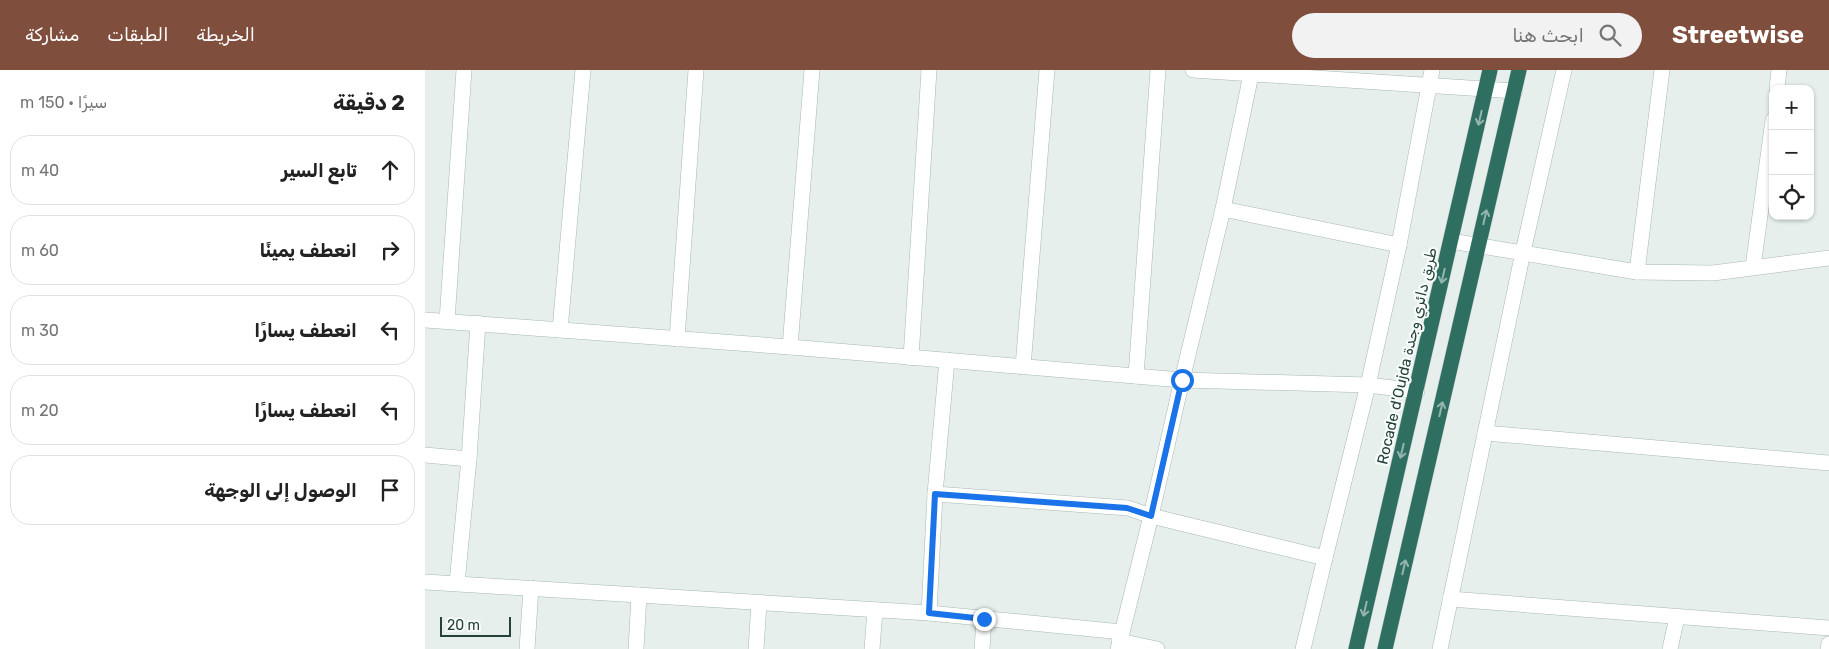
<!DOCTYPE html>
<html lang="ar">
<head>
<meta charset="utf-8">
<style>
  :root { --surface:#fff; --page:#f2f2f2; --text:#222; --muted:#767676; --line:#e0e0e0; --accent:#804e3d }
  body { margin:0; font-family:Rubik,Cairo,sans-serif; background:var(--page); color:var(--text); direction:rtl }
  .controls { position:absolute; right:15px; top:15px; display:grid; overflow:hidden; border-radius:10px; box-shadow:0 1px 4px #0004 }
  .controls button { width:45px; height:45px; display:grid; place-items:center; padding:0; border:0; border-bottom:1px solid var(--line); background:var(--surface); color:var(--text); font:25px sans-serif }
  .scale { position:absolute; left:15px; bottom:12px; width:71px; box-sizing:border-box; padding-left:5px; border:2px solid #24423a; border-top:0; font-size:14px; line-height:18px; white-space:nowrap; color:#24423a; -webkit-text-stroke:4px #f7fbf9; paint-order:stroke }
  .stop { position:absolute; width:15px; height:15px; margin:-11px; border:4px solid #1a73e8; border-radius:50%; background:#fff }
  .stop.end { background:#1a73e8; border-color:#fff; box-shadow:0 1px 5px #0008 }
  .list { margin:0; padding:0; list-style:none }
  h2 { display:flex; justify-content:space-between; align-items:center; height:65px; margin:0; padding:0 20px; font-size:21px }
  h2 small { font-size:16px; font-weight:400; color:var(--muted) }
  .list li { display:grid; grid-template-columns:32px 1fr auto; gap:15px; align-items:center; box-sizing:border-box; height:70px; margin:0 10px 10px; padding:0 10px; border:1px solid var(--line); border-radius:20px }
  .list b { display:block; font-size:19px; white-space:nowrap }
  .list em { font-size:16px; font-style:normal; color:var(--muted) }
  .icon { flex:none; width:28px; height:28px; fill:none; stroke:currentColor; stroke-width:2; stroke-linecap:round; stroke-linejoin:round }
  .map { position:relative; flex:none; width:1404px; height:579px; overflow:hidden; direction:ltr }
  header { display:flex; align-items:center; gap:30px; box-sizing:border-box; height:70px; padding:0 25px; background:var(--accent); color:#fff }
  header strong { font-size:24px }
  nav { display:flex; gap:28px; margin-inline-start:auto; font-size:18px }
  .search { width:350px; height:45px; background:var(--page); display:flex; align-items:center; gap:12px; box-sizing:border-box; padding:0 18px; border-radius:28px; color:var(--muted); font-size:19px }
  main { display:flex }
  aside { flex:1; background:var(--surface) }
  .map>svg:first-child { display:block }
</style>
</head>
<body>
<header>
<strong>Streetwise</strong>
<div class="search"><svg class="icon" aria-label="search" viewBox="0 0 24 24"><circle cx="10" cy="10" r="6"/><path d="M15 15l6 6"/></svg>ابحث هنا</div>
<nav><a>الخريطة</a><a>الطبقات</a><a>مشاركة</a></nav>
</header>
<main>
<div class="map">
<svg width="1404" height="579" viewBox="0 0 1404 579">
  <rect width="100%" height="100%" fill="#e6efeb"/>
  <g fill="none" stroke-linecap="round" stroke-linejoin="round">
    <defs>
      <g id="minor">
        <polyline points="768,0 1090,21"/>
        <polyline points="1352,19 1354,0"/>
        <polyline points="798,139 974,175"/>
        <polyline points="1026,171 1212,202 1288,203 1404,188"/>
        <polyline points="1328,197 1348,50"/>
        <polyline points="1212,202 1237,0"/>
        <polyline points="0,250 365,277 757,310 943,315 992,321"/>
        <polyline points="22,251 39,0"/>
        <polyline points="135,260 158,0"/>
        <polyline points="252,269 271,0"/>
        <polyline points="365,277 387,0"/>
        <polyline points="486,288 504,0"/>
        <polyline points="598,297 622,0"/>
        <polyline points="711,306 733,0"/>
        <polyline points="1060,363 1404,393"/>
        <polyline points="0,385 44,389"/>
        <polyline points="510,424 703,438 726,446 900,488 878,579"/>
        <polyline points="900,488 943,315 974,175 1007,0"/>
        <polyline points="0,512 504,543 697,562"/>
        <polyline points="32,513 44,389 53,253"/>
        <polyline points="1025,529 1404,558"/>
        <polyline points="504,543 510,424 522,290"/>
        <polyline points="694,571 732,579"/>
        <polyline points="102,579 106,518"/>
        <polyline points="211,579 214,525"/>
        <polyline points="331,579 334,533"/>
        <polyline points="447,579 450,540"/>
        <polyline points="557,579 559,549"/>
        <polyline points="693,579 726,446 757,310 798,139 827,0"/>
        <polyline points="1015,579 1098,182 1139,0"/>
        <polyline points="1245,579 1252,547"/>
        <polyline points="1403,579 1404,574"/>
      </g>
      <g id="highway">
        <polyline points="931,579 1065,0"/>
        <polyline points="960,579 1094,0"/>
      </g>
    </defs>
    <use href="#minor" stroke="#a8b8b2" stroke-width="16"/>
    <use href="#highway" stroke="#c2cac8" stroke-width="16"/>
    <use href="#minor" stroke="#fff" stroke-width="15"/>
    <use href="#highway" stroke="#2f6f62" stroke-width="15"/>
  </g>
  <defs><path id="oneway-shaft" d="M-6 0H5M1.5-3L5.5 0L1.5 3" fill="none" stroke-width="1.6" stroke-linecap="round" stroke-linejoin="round" transform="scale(1.25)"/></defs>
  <g stroke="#93b5ae">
    <use href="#oneway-shaft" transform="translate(1055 48) rotate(103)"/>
    <use href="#oneway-shaft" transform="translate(1060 147) rotate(-77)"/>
    <use href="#oneway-shaft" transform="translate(1018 206) rotate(103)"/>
    <use href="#oneway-shaft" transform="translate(1016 339) rotate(-77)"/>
    <use href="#oneway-shaft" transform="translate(977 381) rotate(103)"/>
    <use href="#oneway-shaft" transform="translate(979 497) rotate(-77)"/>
    <use href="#oneway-shaft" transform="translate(940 539) rotate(103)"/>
  </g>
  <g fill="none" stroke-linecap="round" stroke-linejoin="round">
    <polyline stroke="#1a73e8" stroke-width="6" points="559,549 504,543 510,424 702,438 726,446 757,310"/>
  </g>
  <g text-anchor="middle" stroke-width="4.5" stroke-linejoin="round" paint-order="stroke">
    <g font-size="15" fill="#24423a" stroke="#f7fbf9">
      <text transform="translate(982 286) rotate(-77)" y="5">Rocade d'Oujda طريق دائري وجدة</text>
    </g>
  </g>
</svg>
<div class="controls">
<button>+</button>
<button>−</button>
<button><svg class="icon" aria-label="locate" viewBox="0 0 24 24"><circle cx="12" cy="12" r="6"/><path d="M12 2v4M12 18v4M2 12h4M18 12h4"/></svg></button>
</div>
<div class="scale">20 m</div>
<div class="stop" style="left:757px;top:310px"></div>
<div class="stop end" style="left:559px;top:549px"></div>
</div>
<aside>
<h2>2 دقيقة<small>سيرًا · 150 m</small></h2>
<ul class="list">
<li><svg class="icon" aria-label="ahead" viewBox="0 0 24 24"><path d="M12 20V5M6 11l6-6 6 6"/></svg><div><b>تابع السير</b></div><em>40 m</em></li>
<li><svg class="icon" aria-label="right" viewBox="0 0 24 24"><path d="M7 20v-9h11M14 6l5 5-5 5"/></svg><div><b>انعطف يمينًا</b></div><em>60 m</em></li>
<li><svg class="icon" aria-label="left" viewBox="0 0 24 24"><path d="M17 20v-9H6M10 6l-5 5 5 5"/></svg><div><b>انعطف يسارًا</b></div><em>30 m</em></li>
<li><svg class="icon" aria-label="left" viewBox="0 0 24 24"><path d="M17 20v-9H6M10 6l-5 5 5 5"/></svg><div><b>انعطف يسارًا</b></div><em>20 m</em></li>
<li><svg class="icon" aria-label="arrive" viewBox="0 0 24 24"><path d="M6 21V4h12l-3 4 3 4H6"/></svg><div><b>الوصول إلى الوجهة</b></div></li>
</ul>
</aside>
</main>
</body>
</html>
